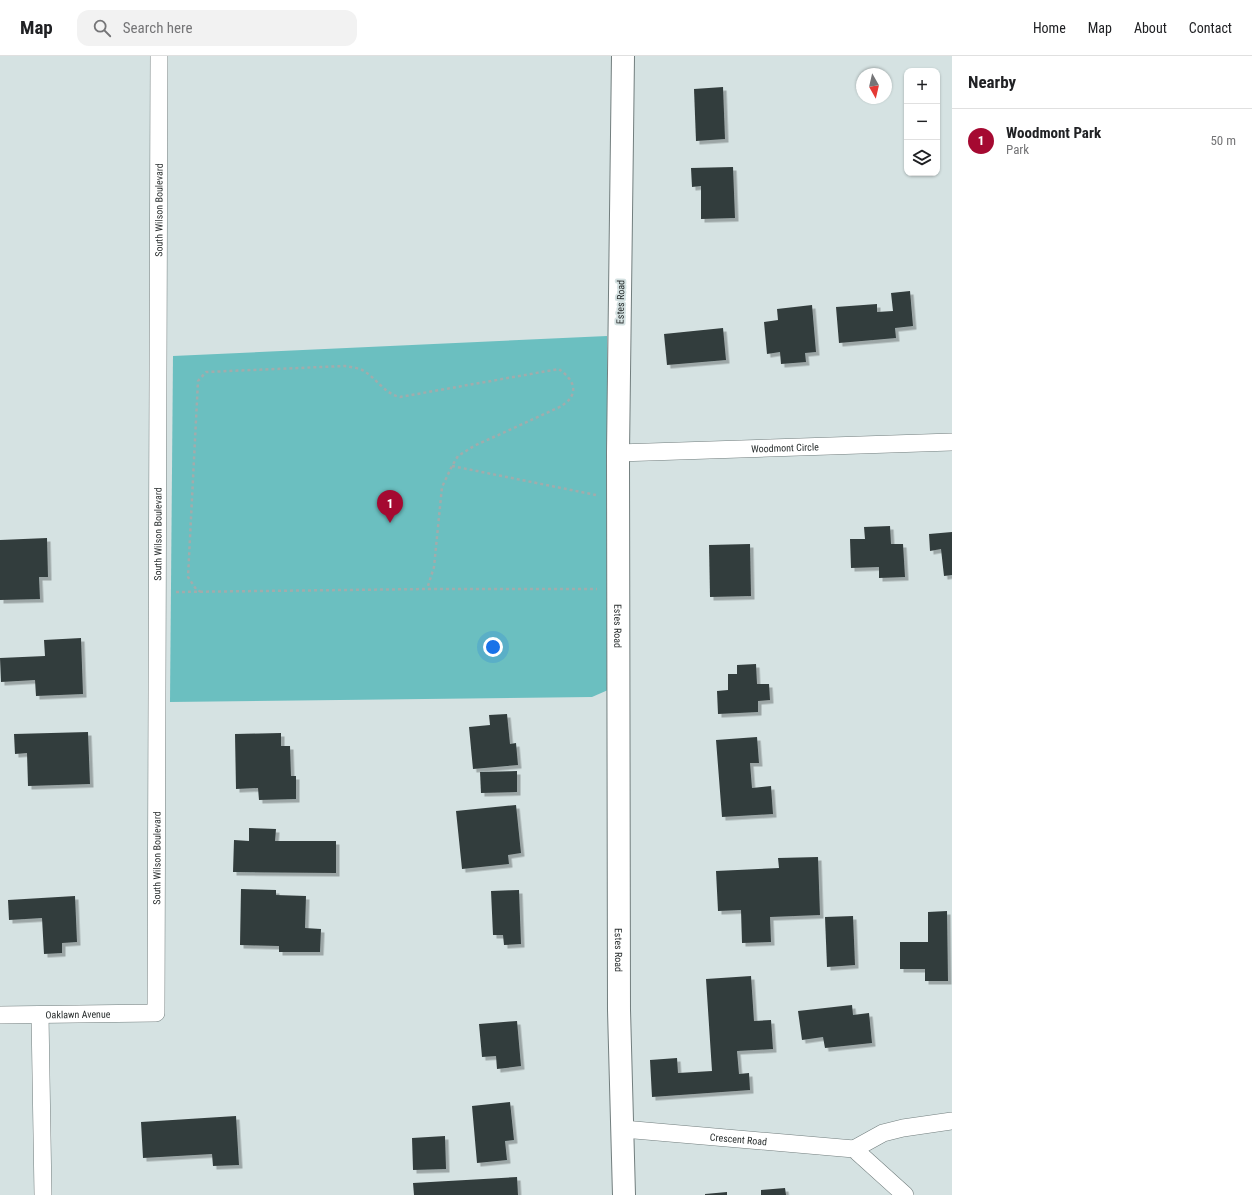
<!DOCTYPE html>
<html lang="en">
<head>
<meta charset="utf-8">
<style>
  :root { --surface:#fff; --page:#f2f2f2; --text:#202124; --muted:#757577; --line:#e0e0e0; --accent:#a50931 }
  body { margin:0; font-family:"Roboto Condensed",sans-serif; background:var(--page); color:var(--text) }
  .controls { position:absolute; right:12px; top:12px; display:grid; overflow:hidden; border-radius:8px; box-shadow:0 1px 3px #0004 }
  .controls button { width:36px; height:36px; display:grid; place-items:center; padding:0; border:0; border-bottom:1px solid var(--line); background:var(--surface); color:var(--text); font:20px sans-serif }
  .compass { position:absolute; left:856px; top:12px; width:36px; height:36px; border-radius:50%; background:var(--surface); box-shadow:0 1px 3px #0004; rotate:172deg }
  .you { position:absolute; left:493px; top:591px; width:14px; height:14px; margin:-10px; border:3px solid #fff; border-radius:50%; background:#1a73e8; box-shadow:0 0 0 6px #1a73e833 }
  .badge { display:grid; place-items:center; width:26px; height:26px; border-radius:50%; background:var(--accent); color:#fff; font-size:13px; font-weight:700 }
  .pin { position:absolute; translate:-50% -33px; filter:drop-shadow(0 1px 2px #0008) }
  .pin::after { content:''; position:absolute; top:21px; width:14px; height:12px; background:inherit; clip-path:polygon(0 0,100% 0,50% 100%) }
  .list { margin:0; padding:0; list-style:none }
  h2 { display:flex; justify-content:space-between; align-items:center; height:52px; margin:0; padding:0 16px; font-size:17px }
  h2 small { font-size:13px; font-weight:400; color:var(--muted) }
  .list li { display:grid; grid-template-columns:26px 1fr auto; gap:12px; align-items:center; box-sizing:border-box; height:64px; padding:0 16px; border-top:1px solid var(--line) }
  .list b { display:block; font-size:15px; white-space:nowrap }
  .list p { margin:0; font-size:13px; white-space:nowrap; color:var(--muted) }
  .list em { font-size:13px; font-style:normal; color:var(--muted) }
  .icon { flex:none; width:22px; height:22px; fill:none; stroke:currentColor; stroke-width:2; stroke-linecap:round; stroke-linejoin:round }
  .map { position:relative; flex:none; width:952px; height:1139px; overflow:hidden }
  header { display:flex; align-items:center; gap:24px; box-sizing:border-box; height:56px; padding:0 20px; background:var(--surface); border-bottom:1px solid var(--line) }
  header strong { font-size:19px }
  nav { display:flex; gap:22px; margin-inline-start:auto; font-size:14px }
  .search { width:280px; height:36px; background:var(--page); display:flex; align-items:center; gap:10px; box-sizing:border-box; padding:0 14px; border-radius:12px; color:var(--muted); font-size:15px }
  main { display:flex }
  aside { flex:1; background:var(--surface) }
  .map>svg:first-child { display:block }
</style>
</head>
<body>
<header>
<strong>Map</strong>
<div class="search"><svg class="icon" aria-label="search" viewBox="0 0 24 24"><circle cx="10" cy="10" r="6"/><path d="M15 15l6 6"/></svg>Search here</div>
<nav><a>Home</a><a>Map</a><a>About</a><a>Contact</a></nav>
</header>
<main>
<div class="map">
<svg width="952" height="1139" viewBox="0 0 952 1139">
  <defs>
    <filter id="shadow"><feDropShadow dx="3.5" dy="3.5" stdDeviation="0" flood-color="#0004"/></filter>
  </defs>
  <rect width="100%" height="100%" fill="#d5e2e2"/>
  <polygon fill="#6bbfc0" points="607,280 608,634 592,641 170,646 173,300"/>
  <g fill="#333d3d" filter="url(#shadow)">
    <polygon points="723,31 725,83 696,85 694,33"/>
    <polygon points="733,111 735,162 701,163 701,130 692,131 691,112"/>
    <polygon points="910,235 913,270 895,272 896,282 839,287 836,251 877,248 877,256 893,255 891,237"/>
    <polygon points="812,249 816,296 805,297 806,306 781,308 780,296 767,298 764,266 778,264 777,253"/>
    <polygon points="723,272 726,304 667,309 664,278"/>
    <polygon points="890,470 891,488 903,488 905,521 879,522 879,511 851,512 850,483 865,483 864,471"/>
    <polygon points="952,476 952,519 944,520 941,493 930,495 929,478"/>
    <polygon points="47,482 48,521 39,521 40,543 0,544 0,484"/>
    <polygon points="750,488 751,540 710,541 709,489"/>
    <polygon points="81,582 83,638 36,640 35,624 1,626 0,602 45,600 44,584"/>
    <polygon points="756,608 757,628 769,628 770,644 758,645 758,656 718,658 717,635 728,634 728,618 737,618 737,609"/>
    <polygon points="507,658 510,688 516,687 518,709 473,713 469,671 490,669 489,659"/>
    <polygon points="88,676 90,728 28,730 27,697 15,698 14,678"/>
    <polygon points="281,677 281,690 290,690 291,720 296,720 296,743 259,744 258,732 236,733 235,678"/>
    <polygon points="757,681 759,707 750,707 752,732 771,730 773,758 722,761 716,684"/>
    <polygon points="517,715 517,736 481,737 480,716"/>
    <polygon points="516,749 521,797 508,799 509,808 462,813 456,755"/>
    <polygon points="249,772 276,773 275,785 336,785 336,817 233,816 234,784 249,785"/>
    <polygon points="818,801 820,859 770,861 771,886 742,887 741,854 718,855 716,815 779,812 778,802"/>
    <polygon points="241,833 276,834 276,839 306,840 305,872 321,873 320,896 279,896 279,890 240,889"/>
    <polygon points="519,834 521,888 504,889 503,879 493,879 491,835"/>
    <polygon points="75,840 77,886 62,887 62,897 44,898 42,862 9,864 8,844"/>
    <polygon points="947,855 948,925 925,925 925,913 900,913 900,886 928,886 928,856"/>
    <polygon points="853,860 855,909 827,911 825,861"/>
    <polygon points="751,920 754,965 771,964 773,993 737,995 739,1018 749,1017 750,1034 652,1041 650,1004 677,1002 678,1017 712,1015 706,923"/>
    <polygon points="852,949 853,959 869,957 872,987 825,992 823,981 802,984 798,955"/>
    <polygon points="517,965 521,1010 497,1013 496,1000 482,1001 479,968"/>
    <polygon points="510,1046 514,1084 505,1085 507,1104 477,1107 472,1050"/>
    <polygon points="236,1060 239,1109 213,1110 212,1098 143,1102 141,1066"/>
    <polygon points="445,1080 446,1113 413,1114 412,1082"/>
    <polygon points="517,1121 518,1139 414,1139 413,1127"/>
    <polygon points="785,1132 786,1139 761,1139 761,1134"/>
    <polygon points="727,1136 727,1139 705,1139 705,1138"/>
  </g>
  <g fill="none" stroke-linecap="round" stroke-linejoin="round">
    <defs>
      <g id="street">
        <path id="s1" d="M618 397 952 386"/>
        <path id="s2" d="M0 959 156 957 159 0"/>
        <polyline points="40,959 43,1139"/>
        <path id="s3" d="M623 1073 854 1093 905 1139"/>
        <polyline points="854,1093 883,1077 903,1072 952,1065"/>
      </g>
      <g id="secondary">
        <path id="s4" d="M623 0 618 397 619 954 624 1139"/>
      </g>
    </defs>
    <use href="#street" stroke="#727e7e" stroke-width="18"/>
    <use href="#secondary" stroke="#727e7e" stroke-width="24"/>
    <g stroke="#a1acac" stroke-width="2.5" stroke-dasharray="3 3" stroke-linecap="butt">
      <polyline points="452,410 596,439"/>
      <polyline points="176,536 427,533 597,533"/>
      <path d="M201 536 196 533 188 521 198 325 206 316 345 310C351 311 359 312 364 315 377 323 385 338 400 341L559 313C567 319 578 329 571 341 570 344 565 347 562 350L474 390 458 400 452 410 442 431 434 511 427 533"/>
    </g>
    <use href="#street" stroke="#fff" stroke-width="17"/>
    <use href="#secondary" stroke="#fff" stroke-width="22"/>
  </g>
  <g text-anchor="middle" stroke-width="4" stroke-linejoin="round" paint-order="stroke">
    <g font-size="10" fill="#292e2e" stroke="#d5e2e2">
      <text dy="4" stroke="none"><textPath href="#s2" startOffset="959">South Wilson Boulevard</textPath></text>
      <text transform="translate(620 246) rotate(-89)" y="4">Estes Road</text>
      <text dy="4" stroke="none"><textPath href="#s1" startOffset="167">Woodmont Circle</textPath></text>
      <text dy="4" stroke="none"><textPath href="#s2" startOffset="635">South Wilson Boulevard</textPath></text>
      <text dy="4" stroke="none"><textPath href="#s4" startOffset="570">Estes Road</textPath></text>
      <text dy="4" stroke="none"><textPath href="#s2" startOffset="311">South Wilson Boulevard</textPath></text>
      <text dy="4" stroke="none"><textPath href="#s4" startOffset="894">Estes Road</textPath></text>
      <text dy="4" stroke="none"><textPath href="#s2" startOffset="78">Oaklawn Avenue</textPath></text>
      <text dy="4" stroke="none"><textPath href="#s3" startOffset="116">Crescent Road</textPath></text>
    </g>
  </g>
</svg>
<div class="controls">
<button>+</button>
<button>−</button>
<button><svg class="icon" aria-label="layers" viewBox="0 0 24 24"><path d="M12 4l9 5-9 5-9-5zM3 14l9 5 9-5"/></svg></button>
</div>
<svg class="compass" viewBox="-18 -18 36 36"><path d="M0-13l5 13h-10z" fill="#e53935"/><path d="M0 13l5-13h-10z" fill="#757577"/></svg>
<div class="you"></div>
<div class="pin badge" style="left:390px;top:467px">1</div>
</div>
<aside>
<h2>Nearby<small></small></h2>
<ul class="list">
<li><span class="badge">1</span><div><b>Woodmont Park</b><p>Park</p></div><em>50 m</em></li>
</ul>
</aside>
</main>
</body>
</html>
